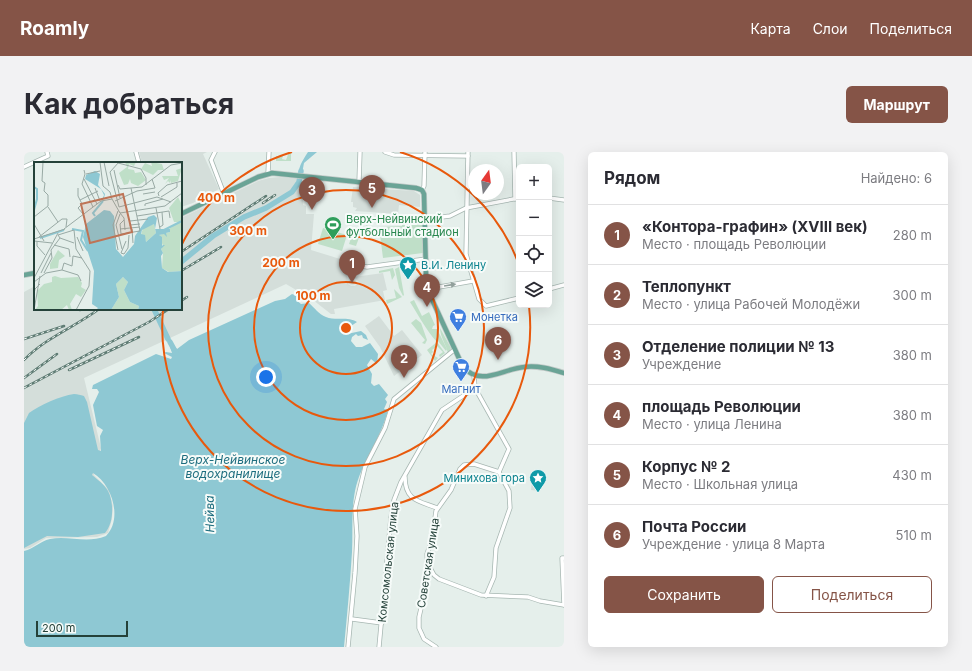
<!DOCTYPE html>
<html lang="ru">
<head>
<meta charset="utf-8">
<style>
  :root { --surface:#fff; --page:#f2f2f3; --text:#2b2b33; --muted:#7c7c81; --line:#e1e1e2; --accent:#855447 }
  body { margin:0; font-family:Inter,sans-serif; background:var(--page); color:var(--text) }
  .controls { position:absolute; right:12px; top:12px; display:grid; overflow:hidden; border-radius:6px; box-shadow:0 4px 16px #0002 }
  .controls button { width:36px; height:36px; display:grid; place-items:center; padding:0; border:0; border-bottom:1px solid var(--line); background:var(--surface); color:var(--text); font:20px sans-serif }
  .compass { position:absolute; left:444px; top:12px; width:36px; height:36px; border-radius:50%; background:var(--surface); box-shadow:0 4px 16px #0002; rotate:14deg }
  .scale { position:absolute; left:12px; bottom:10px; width:92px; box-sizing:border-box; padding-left:4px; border:2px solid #244139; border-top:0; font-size:11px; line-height:14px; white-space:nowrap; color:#244139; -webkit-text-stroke:3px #f6fbf9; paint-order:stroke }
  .you { position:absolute; left:242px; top:225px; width:14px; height:14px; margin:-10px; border:3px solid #fff; border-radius:50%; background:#1a73e8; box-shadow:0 0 0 6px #1a73e833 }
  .badge { display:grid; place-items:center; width:26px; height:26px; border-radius:50%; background:var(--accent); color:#fff; font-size:13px; font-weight:700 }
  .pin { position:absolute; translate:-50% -33px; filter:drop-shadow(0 1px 2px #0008) }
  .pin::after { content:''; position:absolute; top:21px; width:14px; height:12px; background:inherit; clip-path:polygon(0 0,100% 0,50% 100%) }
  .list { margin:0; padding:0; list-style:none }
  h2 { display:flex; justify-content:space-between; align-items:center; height:52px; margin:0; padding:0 16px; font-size:17px }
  h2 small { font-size:13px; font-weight:400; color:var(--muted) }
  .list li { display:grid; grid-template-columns:26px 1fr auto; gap:12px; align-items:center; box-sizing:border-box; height:60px; padding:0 16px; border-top:1px solid var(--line) }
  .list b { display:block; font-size:15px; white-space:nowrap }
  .list p { margin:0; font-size:13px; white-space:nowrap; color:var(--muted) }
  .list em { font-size:13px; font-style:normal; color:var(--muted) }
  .actions { display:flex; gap:8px; padding:12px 16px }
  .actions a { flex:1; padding:9px 0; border:1px solid var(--accent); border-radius:6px; text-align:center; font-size:14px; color:var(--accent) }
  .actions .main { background:var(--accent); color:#fff }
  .icon { flex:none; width:22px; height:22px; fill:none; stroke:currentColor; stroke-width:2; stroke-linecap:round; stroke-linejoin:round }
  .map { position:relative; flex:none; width:540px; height:495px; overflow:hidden; border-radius:6px }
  header { display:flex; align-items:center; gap:24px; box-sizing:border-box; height:56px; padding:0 20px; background:var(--accent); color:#fff }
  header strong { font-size:19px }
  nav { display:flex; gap:22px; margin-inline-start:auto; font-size:14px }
  .intro { display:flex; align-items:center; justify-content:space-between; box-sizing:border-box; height:96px; padding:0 24px }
  h1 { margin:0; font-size:28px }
  .button { padding:10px 18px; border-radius:6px; background:var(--accent); color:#fff; font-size:14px; font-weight:700 }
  main { display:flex; gap:24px; padding:0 24px }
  aside { flex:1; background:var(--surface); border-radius:6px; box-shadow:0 4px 16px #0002 }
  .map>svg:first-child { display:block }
</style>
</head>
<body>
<header>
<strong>Roamly</strong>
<nav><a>Карта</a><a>Слои</a><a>Поделиться</a></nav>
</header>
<div class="intro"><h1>Как добраться</h1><a class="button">Маршрут</a></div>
<main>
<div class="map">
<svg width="540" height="495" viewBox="0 0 540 495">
  <rect width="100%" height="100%" fill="#e5efeb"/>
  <g fill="#d4deda">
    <polygon points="115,0 183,0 179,2 195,37 169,51 157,55 157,11 118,11"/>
    <polygon points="256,25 278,27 279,53 282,54 282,62 290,62 287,98 326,110 326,120 323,123 324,132 327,134 331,134 335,130 330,125 359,121 363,138 359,139 361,148 310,157 311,162 307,162 289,148 262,132 60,226 77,296 70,323 85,338 89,354 88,367 84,381 73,385 22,386 6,396 0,397 0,140 11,134 11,157 157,157 157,66 234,29 245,26"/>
    <polygon points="329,35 390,39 396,43 396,55 375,53 374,62 331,59 333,56 329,55 329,50 327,50"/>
    <polygon points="355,164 370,184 378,178 398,203 370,224 356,195 341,174"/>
    <polygon points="508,328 517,329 516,339 507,338"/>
  </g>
  <g fill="#bfdfc8">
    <polygon points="265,0 267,0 267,9 252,9 252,4 259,4 258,7 262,8"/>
    <polygon points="336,65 347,66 343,74 335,69"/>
    <polygon points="352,65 362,66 362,72 352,72"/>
    <polygon points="379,66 385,67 385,71 399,71 399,101 359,106 355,75 378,74"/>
    <polygon points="299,76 323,83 318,99 294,92"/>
    <polygon points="330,78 337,80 332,94 325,92"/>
    <polygon points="375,115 380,143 379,144 375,136 371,117"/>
    <polygon points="369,116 371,123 368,128 366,119 355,121 355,119"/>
    <polygon points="370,137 378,145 363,152 362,148 372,146"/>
    <path d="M390 148 398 164 405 160 411 173 409 174 408 177H413L423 197 422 199 414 189 413 190 421 201 416 205 415 203 419 200 413 194 408 198 409 200 407 202 414 206 411 209 403 198 413 190C402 178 395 164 386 150Z"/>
    <polygon points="392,167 397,171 403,188 401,192 398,191 401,188 387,171"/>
    <path d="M416 176 427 196 424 202C423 194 416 185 416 176Z"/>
  </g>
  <g fill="#8ec8d3">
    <path d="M284 0H293L280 11 277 27 275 26C274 15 277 11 284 0Z"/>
    <path d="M268 142 273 144 272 148 277 152 285 151C291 156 294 162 302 165 311 169 324 164 333 170L327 174 320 172 316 175 322 179 321 180 323 182 337 179 342 183 344 188 339 186 338 183 334 184 332 182 328 185 327 189 332 195H338L346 191 354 202 353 212 347 207 343 213 348 222 347 231 350 234 355 232 364 243 361 247 363 250 360 257 364 258C357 287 337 310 331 339 327 360 329 380 328 400 326 432 323 464 320 495H0V399C10 397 16 389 26 387 44 383 62 392 82 384 99 367 88 332 69 321L68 323C74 328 80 332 84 339 90 350 90 371 81 381L54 385 23 384 0 396V271L5 261C16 253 36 244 50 242 54 242 56 243 60 244L63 250 74 298 77 299 76 284 79 278 73 274 69 253 75 240 73 237H68L69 233 132 202 147 207 148 205 140 201 142 200 148 201 146 195 150 194 153 197 165 188 251 149 261 147Z"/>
  </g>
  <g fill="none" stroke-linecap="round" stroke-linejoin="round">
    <g stroke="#8ec8d3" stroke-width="5.5">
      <polyline points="157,110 189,84 220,65 242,56 268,40 275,30 277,19"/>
      <polyline points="130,157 144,187"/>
      <polyline points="146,190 152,201"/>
    </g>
    <defs>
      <g id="minor">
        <polyline points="112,0 115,11"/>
        <polyline points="191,0 187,8 200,42"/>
        <polyline points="361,0 370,3 444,4"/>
        <polyline points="444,0 442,102 455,147 462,154 495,146"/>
        <polyline points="490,0 491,47"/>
        <polyline points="0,15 24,4 23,0"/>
        <polyline points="244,21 245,0"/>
        <polyline points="335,30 336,0"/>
        <polyline points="398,38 400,34 401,0"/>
        <polyline points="525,46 540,48"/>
        <polyline points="402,67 426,64 442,56 495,46"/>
        <polyline points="325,112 343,115 402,107"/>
        <polyline points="404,137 449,129"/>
        <polyline points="525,137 540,133"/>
        <polyline points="450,224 451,236 485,297 475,320"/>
        <path d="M381 325C381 349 395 349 413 356"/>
        <polyline points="405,414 410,423 415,427 457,443 504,445 516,449 540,453"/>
        <polyline points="462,444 470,425 472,396 486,356 485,339 475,320"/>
        <polyline points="540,453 538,406 540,406"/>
        <polyline points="328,467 358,471"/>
        <polyline points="324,495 331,421 333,384 331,357 341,315 361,276 370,247 430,198"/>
        <polyline points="355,495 367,365 370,348 377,330 418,258 451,236"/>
        <polyline points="412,495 400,487 395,476 395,465 404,426 403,402 408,387 412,359 427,338 436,317 440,313 450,312 475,320"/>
      </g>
      <g id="major">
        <path d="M157 62 234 25 248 21 392 36 398 38 400 42 402 123 405 141 439 215C457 235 478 217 500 215 513 213 527 217 540 221"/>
        <polyline points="0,123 11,121"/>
      </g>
    </defs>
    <use href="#minor" stroke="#a7b7b2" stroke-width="5"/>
    <use href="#major" stroke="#c2cac8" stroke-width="6"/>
    <use href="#minor" stroke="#fff" stroke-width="3.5"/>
    <use href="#major" stroke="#6aa496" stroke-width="4.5"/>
    <defs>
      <g id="rail">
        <polyline points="239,51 251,43"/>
        <polyline points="157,100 242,44"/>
        <polyline points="157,119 197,95"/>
        <polyline points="157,149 163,145"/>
        <polyline points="56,158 57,157"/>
        <polyline points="0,187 40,174"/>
        <path d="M0 208C21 186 51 175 75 157"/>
        <polyline points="45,218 115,185"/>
        <polyline points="0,226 33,202"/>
        <polyline points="0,236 125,170 145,157"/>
      </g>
    </defs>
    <use href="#rail" stroke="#5f7c74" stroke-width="2.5"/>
    <use href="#rail" stroke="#f6fbf9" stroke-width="1" stroke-dasharray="3" stroke-linecap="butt"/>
  </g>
  <defs><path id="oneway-solid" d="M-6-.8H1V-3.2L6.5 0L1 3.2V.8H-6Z"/></defs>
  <use fill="#92a09c" href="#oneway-solid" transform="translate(426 133) rotate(-9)"/>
  <g fill="none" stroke="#e8590c" stroke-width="2">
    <circle cx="322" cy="176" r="46"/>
    <circle cx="322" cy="176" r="92"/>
    <circle cx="322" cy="176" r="138"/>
    <path d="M157 94A184 184 0 0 1 268 0M376 0A184 184 0 0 1 495 113M505 154A184 184 0 1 1 139 158"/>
  </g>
  <defs>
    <symbol id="stadium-pin" viewBox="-11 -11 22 30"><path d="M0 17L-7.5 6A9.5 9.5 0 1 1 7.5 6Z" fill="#2e9e5b" stroke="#f6fbf9"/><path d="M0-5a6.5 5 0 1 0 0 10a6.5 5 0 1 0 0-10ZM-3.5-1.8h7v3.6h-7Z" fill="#fff"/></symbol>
    <symbol id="sight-pin" viewBox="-11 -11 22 30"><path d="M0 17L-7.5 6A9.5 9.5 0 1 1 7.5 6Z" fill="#0f9aa8" stroke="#f6fbf9"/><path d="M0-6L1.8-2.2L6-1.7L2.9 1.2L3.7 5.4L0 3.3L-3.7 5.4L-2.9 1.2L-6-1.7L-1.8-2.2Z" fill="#fff"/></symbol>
    <symbol id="supermarket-pin" viewBox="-11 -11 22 30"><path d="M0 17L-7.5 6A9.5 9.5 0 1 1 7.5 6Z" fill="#3f7fe0" stroke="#f6fbf9"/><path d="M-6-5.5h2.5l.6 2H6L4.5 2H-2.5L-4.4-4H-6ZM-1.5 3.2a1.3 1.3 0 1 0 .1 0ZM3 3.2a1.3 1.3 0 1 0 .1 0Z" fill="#fff"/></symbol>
  </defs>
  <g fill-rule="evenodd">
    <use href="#stadium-pin" x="299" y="63" width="20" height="27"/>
    <use href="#sight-pin" x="374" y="103" width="20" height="27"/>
    <use href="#supermarket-pin" x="424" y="155" width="20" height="27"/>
    <use href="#supermarket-pin" x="427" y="205" width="20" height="27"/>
    <use href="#sight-pin" x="504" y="316" width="20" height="27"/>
  </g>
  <g text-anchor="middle" stroke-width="4" stroke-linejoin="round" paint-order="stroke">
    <g font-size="11" fill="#27864d" stroke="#f6fbf9" text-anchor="start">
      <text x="322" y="71">Верх-Нейвинский<tspan x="322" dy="13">футбольный стадион</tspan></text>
    </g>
    <g font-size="11" fill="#0d838f" stroke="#f6fbf9" text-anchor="start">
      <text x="397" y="117">В.И. Ленину</text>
      <text x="501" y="330" text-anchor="end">Минихова гора</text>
    </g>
    <g font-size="11" fill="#366cbe" stroke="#f6fbf9" text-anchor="start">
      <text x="447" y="169">Монетка</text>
      <text x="437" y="241" text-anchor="middle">Магнит</text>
    </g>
    <g font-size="11" fill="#244139" stroke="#f6fbf9">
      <text transform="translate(364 410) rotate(-84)" y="4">Комсомольская улица</text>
      <text transform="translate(404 411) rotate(-81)" y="4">Советская улица</text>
    </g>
    <g font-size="12" font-style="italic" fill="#1d6d7e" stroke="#f6fbf9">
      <text x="209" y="312">Верх-Нейвинское<tspan x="209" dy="14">водохранилище</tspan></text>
      <text transform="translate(186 362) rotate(-91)" y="4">Нейва</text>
    </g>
  </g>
  <g transform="translate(10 10)">
    <rect width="148" height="148" fill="#e5efeb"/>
    <path d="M91 0H102L100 4 95 2 94 7 100 8 101 11 107 10 112 18 104 24 97 21 96 17 94 22 90 23 85 11 93 5ZM117 0 128 2 130 8H124L119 13 107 7 111 1 118 4ZM148 6 144 19 137 21 136 18V21L134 19 131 22 135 16 130 18 128 14H144L142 8ZM144 35 148 43 146 92 148 109 135 110 128 106 129 91 127 87 129 84 125 73 136 70 135 67 145 60H140L135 46ZM120 62 122 71 112 80 110 73H107L109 66ZM24 88 31 94 25 98 24 106 16 107V102ZM21 114 27 116 44 115 48 121 47 125 52 128 47 135 42 132 36 142 38 148H35L33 143 27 148H1L4 144 3 129 10 122 18 120V115ZM89 115 94 120 90 128 96 140 105 144 104 148H77L85 135 82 122Z" fill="#bfdfc8"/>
    <path d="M61 9 66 12 64 23 71 32 70 36 68 38 70 33 67 27 51 17 52 13ZM70 48 76 49 80 54 82 87 89 95 100 82 101 74 114 55 120 53 123 56 121 67H136V70L132 71 133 75 130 72 125 73 128 75V84L129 83H131L127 87 129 91 127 94 128 106 134 110 148 109V148H104L105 144 96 140 90 128 94 120 89 115 82 122 85 135 77 148H62L64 146 58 142 60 109 49 75 52 62ZM120 62 122 71 112 80 111 73 107 72 108 68Z" fill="#8ec8d3" fill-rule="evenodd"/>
    <path fill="none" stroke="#8ec8d3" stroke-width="2" d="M0 25 3 27V37L0 48M61 54 59 51 69 39M38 67 49 69 47 78 54 89M128 69 148 59M6 76 30 68"/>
    <path fill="none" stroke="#98a9a4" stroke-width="1" d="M66 0 69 24 76 30 78 37M70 0 75 24M84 1 107 7 112 16V23M50 8 51 12 48 22 59 45M80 8 86 36M76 10 85 45 123 35 137 40M76 10 85 0M52 12 66 9M50 17 63 42M84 23 86 27 108 25 137 3 148 1M44 26V34L48 42 44 46 49 52M61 26 66 39M109 32 121 30M125 34 124 31 133 23 148 19M127 35 143 25V21M46 38 64 29M81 39 103 29 121 26 118 17M111 44V42L129 37M14 45 24 60M122 46 126 67M86 51 90 56 91 68M86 52 82 63 88 87M103 54 135 49 136 56M0 55 14 44V33L10 29 11 21 8 19 9 0M90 58 86 62 87 72 106 69 97 26M96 59 114 57M0 62 10 79M126 65 129 63 128 50M30 67 67 39 78 37 86 51 131 44 148 31M86 67 106 65M97 67 96 63 106 62M98 67 99 81M5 75 28 57H33L32 65M43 75 49 89M0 77 31 67M0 79 18 81M3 79V84L11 93M92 79 87 91 90 92 94 86 95 73M40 81 26 76 24 73 40 68 42 87 56 109 55 124 42 148M20 83 35 87 36 95M84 88 79 63 84 49M28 108 30 101 38 104 39 94 48 96M28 108 44 113 47 119M7 111 17 91M10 111 18 96 17 88 26 76M0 116 24 71M0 120 12 111 28 108M0 132 1 127 6 122M0 148 6 114"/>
    <path fill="#be7456" fill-opacity="0.15" stroke="#be7456" stroke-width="2" d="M89 32 98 70 56 81 47 42Z"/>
    <rect width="148" height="148" fill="none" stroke="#244139" stroke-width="2"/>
  </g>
  <circle cx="322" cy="176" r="6" fill="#e8590c" stroke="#f6fbf9" stroke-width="2"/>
  <g font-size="12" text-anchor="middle" font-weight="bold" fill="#e8590c" stroke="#f6fbf9" stroke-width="4" stroke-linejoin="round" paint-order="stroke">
    <text x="192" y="50">400 m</text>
    <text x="224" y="83">300 m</text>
    <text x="257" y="115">200 m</text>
    <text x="289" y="148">100 m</text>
  </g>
</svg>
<div class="controls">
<button>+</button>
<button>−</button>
<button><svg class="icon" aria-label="locate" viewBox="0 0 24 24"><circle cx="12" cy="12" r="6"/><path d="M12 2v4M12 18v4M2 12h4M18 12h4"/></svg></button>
<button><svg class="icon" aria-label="layers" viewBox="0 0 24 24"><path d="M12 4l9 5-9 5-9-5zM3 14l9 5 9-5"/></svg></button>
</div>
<svg class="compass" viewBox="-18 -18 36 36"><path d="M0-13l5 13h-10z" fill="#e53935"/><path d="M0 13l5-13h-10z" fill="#7c7c81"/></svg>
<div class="scale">200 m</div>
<div class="you"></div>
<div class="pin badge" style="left:328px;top:131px">1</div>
<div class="pin badge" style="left:380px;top:226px">2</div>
<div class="pin badge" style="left:288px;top:58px">3</div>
<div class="pin badge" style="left:403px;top:155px">4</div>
<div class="pin badge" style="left:348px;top:56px">5</div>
<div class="pin badge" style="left:474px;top:208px">6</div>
</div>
<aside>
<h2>Рядом<small>Найдено: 6</small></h2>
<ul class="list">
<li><span class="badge">1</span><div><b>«Контора-графин» (XVIII век)</b><p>Место · площадь Революции</p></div><em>280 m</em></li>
<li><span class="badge">2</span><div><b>Теплопункт</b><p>Место · улица Рабочей Молодёжи</p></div><em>300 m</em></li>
<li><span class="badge">3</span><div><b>Отделение полиции № 13</b><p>Учреждение</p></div><em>380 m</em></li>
<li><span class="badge">4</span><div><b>площадь Революции</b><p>Место · улица Ленина</p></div><em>380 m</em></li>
<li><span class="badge">5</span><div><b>Корпус № 2</b><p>Место · Школьная улица</p></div><em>430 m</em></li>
<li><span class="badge">6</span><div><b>Почта России</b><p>Учреждение · улица 8 Марта</p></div><em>510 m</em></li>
</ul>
<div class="actions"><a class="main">Сохранить</a><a>Поделиться</a></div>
</aside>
</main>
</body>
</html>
